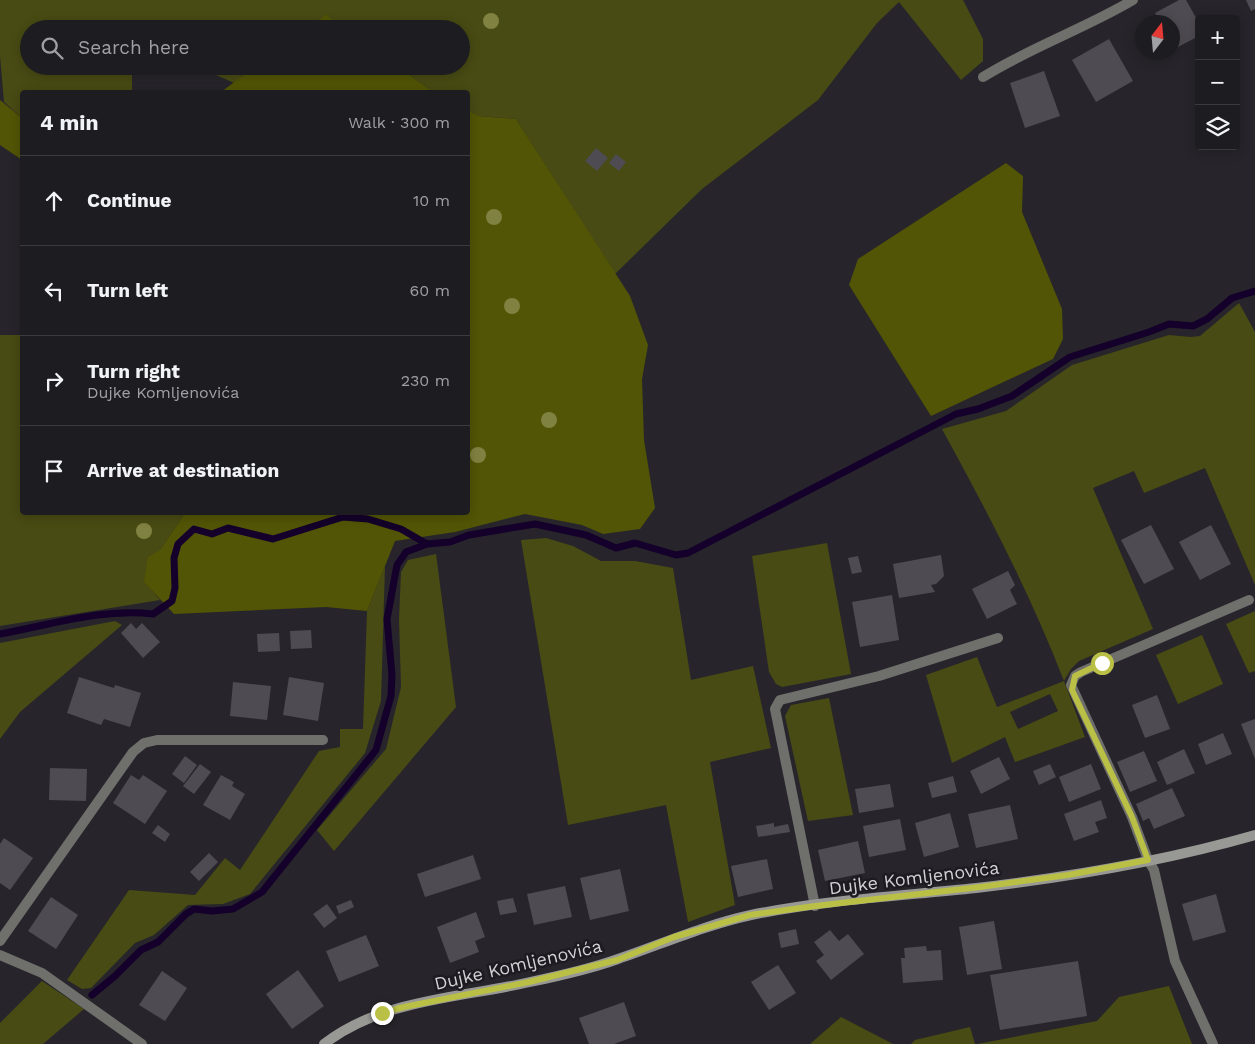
<!DOCTYPE html>
<html lang="en">
<head>
<meta charset="utf-8">
<style>
  :root { --surface:#1d1c20; --page:#252529; --text:#f1f3f6; --muted:#a0a1a5; --line:#3b3a3e }
  body { margin:0; font-family:"Work Sans",sans-serif; background:var(--page); color:var(--text) }
  .controls { position:absolute; right:15px; top:15px; display:grid; overflow:hidden; border-radius:5px; box-shadow:0 2px 12px #0003 }
  .controls button { width:45px; height:45px; display:grid; place-items:center; padding:0; border:0; border-bottom:1px solid var(--line); background:var(--surface); color:var(--text); font:25px sans-serif }
  .compass { position:absolute; left:1135px; top:15px; width:45px; height:45px; border-radius:50%; background:var(--surface); box-shadow:0 2px 12px #0003; rotate:16deg }
  .stop { position:absolute; width:15px; height:15px; margin:-11px; border:4px solid #bac045; border-radius:50%; background:#fff }
  .stop.end { background:#bac045; border-color:#fff; box-shadow:0 1px 5px #0008 }
  .list { margin:0; padding:0; list-style:none }
  h2 { display:flex; justify-content:space-between; align-items:center; height:65px; margin:0; padding:0 20px; font-size:21px }
  h2 small { font-size:16px; font-weight:400; color:var(--muted) }
  .list li { display:grid; grid-template-columns:32px 1fr auto; gap:15px; align-items:center; box-sizing:border-box; height:90px; padding:0 20px; border-top:1px solid var(--line) }
  .list b { display:block; font-size:19px; white-space:nowrap }
  .list p { margin:0; font-size:16px; white-space:nowrap; color:var(--muted) }
  .list em { font-size:16px; font-style:normal; color:var(--muted) }
  .icon { flex:none; width:28px; height:28px; fill:none; stroke:currentColor; stroke-width:2; stroke-linecap:round; stroke-linejoin:round }
  .map { position:relative; flex:none; width:1255px; height:1044px; overflow:hidden }
  .search { position:absolute; background:var(--surface); box-shadow:0 2px 12px #0003; left:20px; top:20px; width:450px; height:55px; display:flex; align-items:center; gap:12px; box-sizing:border-box; padding:0 18px; border-radius:28px; color:var(--muted); font-size:19px }
  .panel { position:absolute; background:var(--surface); box-shadow:0 2px 12px #0003; left:20px; top:90px; width:450px; height:425px; border-radius:5px }
  .map>svg:first-child { display:block }
</style>
</head>
<body>
<div class="map">
<svg width="1255" height="1044" viewBox="0 0 1255 1044">
  <rect width="100%" height="100%" fill="#27252b"/>
  <g fill="#484b13" fill-rule="evenodd">
    <polygon points="0,0 963,0 983,39 983,61 961,80 899,2 877,23 818,100 702,189 615,274 516,119 479,116 468,110 468,92 433,92 397,66 461,66 461,29 345,29 326,14 306,29 29,29 29,66 132,66 132,92 22,92 22,118 4,102 0,56"/>
    <polygon points="196,66 256,66 234,83"/>
    <path d="M1239 303 1255 332V585L1205 468 1144 493 1134 471 1093 488 1153 629 1079 661 1071 669 1064 681 1085 737 1015 762 1005 737 952 763 926 675 977 657 997 707 1064 681C1030 593 987 511 942 429L1006 411 1072 365 1169 335 1191 337 1200 336ZM1050 694 1058 711 1018 729 1010 712Z"/>
    <polygon points="0,335 22,335 22,512 185,513 160,550 145,582 160,600 0,626"/>
    <polygon points="546,538 573,546 601,561 635,561 673,568 691,680 753,666 771,748 710,762 735,905 688,922 666,805 568,825 521,540"/>
    <polygon points="827,543 851,674 782,687 776,684 769,672 752,556"/>
    <polygon points="436,554 456,707 334,851 317,830 386,749 401,687 399,619 401,572 408,560"/>
    <polygon points="385,566 381,701 365,753 250,894 223,904 188,905 154,935 135,943 91,988 82,989 67,980 129,890 195,895 225,858 240,870 319,751 340,747 340,729 363,729 367,611"/>
    <polygon points="1255,611 1255,671 1249,673 1226,624"/>
    <polygon points="115,621 122,625 20,712 0,739 0,643"/>
    <polygon points="1202,635 1223,684 1178,704 1156,655"/>
    <polygon points="829,698 853,815 808,821 785,716 791,705"/>
    <polygon points="42,981 84,1009 43,1044 0,1044 0,1023"/>
    <polygon points="1169,986 1192,1044 977,1044 1097,1021 1119,997"/>
    <polygon points="841,1017 893,1044 810,1044"/>
    <polygon points="970,1027 975,1044 911,1044 915,1040"/>
  </g>
  <g fill="#525505">
    <polygon points="326,14 345,29 306,29"/>
    <polygon points="256,66 397,66 433,92 221,92"/>
    <polygon points="0,100 22,118 22,160 0,145"/>
    <polygon points="468,110 479,116 516,119 630,296 648,345 642,379 644,440 655,508 640,529 603,534 582,525 525,514 455,532 395,541 367,611 326,607 174,614 144,582 148,557 160,550 185,513 468,512"/>
    <polygon points="1006,163 1023,176 1022,212 1062,309 1063,339 1053,359 931,416 849,285 858,259"/>
  </g>
  <g fill="none" stroke-linecap="round" stroke-linejoin="round">
    <g stroke="#14002a" stroke-width="7">
      <path d="M0 634C50 625 102 608 153 614L172 601 175 588 174 558 178 544 194 529 212 534 228 528 273 539 343 517 368 519 401 529 427 544 450 542 469 535 535 524 586 535 616 548 635 543 676 555 688 553 956 414 978 409 1012 396 1070 357 1149 332 1169 324 1193 326 1207 319 1232 298 1255 291"/>
      <polyline points="92,995 115,976 141,950 158,942 186,914 194,909 212,911 233,909 262,892 376,750 391,696 392,675 387,619 397,565 406,552 427,544"/>
    </g>
  </g>
  <g fill="#4e4b52">
    <polygon points="1179,0 1186,0 1199,23 1199,36 1174,49 1172,22 1160,22 1155,13"/>
    <polygon points="1246,0 1255,0 1255,9 1251,11"/>
    <polygon points="1109,39 1133,81 1096,102 1072,60"/>
    <polygon points="1044,71 1060,116 1025,128 1010,83"/>
    <polygon points="596,148 608,158 597,171 585,161"/>
    <polygon points="616,154 626,162 619,171 609,163"/>
    <polygon points="1151,525 1174,569 1144,584 1121,540"/>
    <polygon points="1211,525 1231,564 1200,580 1179,542"/>
    <polygon points="941,555 944,576 936,584 931,585 935,592 899,598 893,564"/>
    <polygon points="858,556 862,572 852,574 848,558"/>
    <polygon points="1008,571 1015,585 1010,590 1017,604 987,619 972,589"/>
    <polygon points="892,595 899,640 860,647 852,602"/>
    <polygon points="131,623 136,629 142,623 160,642 143,658 121,633"/>
    <polygon points="311,630 312,648 291,649 290,631"/>
    <polygon points="279,633 280,651 258,652 257,634"/>
    <polygon points="79,677 114,688 115,685 141,693 130,727 104,719 101,725 67,713"/>
    <polygon points="289,677 324,683 318,721 283,715"/>
    <polygon points="233,682 271,686 267,720 230,716"/>
    <polygon points="1157,695 1170,729 1145,738 1132,705"/>
    <polygon points="1255,719 1255,759 1241,724"/>
    <polygon points="1223,733 1232,754 1206,765 1198,744"/>
    <polygon points="1184,749 1195,773 1167,785 1157,762"/>
    <polygon points="1144,751 1157,781 1130,792 1117,762"/>
    <polygon points="185,756 197,765 184,783 172,774"/>
    <polygon points="999,757 1010,779 981,794 970,771"/>
    <polygon points="200,764 211,772 194,794 183,786"/>
    <polygon points="1050,764 1056,777 1039,785 1033,771"/>
    <polygon points="1091,764 1101,789 1069,802 1059,777"/>
    <polygon points="50,768 87,769 86,801 49,800"/>
    <polygon points="131,775 139,780 143,775 167,791 145,824 113,803"/>
    <polygon points="221,775 234,782 232,786 245,794 230,820 203,805"/>
    <polygon points="953,776 957,792 932,798 928,783"/>
    <polygon points="890,784 894,807 859,813 855,789"/>
    <polygon points="1172,788 1185,816 1154,829 1149,818 1143,821 1136,804"/>
    <polygon points="1101,800 1107,818 1095,822 1099,832 1074,841 1064,814"/>
    <polygon points="1010,805 1018,839 976,848 968,814"/>
    <polygon points="950,813 959,847 924,857 915,823"/>
    <polygon points="900,819 906,850 869,857 863,826"/>
    <polygon points="774,823 774,827 788,824 790,832 758,837 756,826"/>
    <polygon points="158,825 170,834 165,842 152,833"/>
    <polygon points="4,838 33,858 10,890 0,883 0,844"/>
    <polygon points="858,841 865,873 825,881 818,850"/>
    <polygon points="209,853 218,862 199,881 190,872"/>
    <polygon points="473,855 481,879 425,897 417,874"/>
    <polygon points="767,859 773,889 738,897 731,866"/>
    <polygon points="620,869 629,911 590,920 580,878"/>
    <polygon points="565,886 572,917 534,925 527,894"/>
    <polygon points="1216,894 1226,932 1193,941 1182,904"/>
    <polygon points="51,897 78,915 56,949 28,931"/>
    <polygon points="513,898 517,912 500,915 497,901"/>
    <polygon points="351,900 354,907 339,914 336,906"/>
    <polygon points="327,904 337,918 324,928 313,914"/>
    <polygon points="476,912 485,937 475,941 479,952 450,963 437,927"/>
    <polygon points="994,921 1002,969 967,975 959,927"/>
    <polygon points="796,929 799,944 781,948 778,933"/>
    <polygon points="830,930 839,941 848,934 864,954 831,980 816,961 824,955 814,942"/>
    <polygon points="366,935 379,966 339,982 326,951"/>
    <polygon points="926,946 927,951 941,950 943,980 903,983 901,958 905,958 904,948"/>
    <polygon points="1078,961 1087,1016 1000,1030 990,975"/>
    <polygon points="778,965 796,993 769,1010 751,982"/>
    <polygon points="298,970 324,1006 292,1029 266,994"/>
    <polygon points="162,971 187,988 165,1021 139,1005"/>
    <polygon points="624,1002 636,1036 614,1044 589,1044 579,1018"/>
  </g>
  <g fill="none" stroke-linecap="round" stroke-linejoin="round">
    <g stroke="#6f6f6c" stroke-width="10">
      <path d="M983 77C1031 47 1084 29 1133 0"/>
      <polyline points="815,906 775,709 780,700 879,676 998,638"/>
      <polyline points="0,941 133,752 144,743 157,740 323,740"/>
      <polyline points="0,955 42,973 142,1044"/>
      <polyline points="1213,1044 1175,961 1154,870 1148,860 1132,817 1071,685 1075,676 1081,672 1249,600"/>
    </g>
    <path stroke="#989994" stroke-width="10" d="M324 1044C382 999 460 998 530 982 559 976 590 969 618 959 662 944 705 925 751 915 824 900 901 896 976 888 1069 877 1165 861 1255 835"/>
  </g>
  <g fill="#808241">
    <circle cx="491" cy="21" r="8"/>
    <circle cx="494" cy="217" r="8"/>
    <circle cx="512" cy="306" r="8"/>
    <circle cx="549" cy="420" r="8"/>
    <circle cx="478" cy="455" r="8"/>
    <circle cx="144" cy="531" r="8"/>
  </g>
  <g fill="none" stroke-linecap="round" stroke-linejoin="round">
    <polyline stroke="#bac045" stroke-width="6" points="382,1013 404,1007 529,982 617,960 674,937 750,915 815,906 980,887 1068,875 1148,860 1132,817 1072,690 1075,676 1102,663"/>
  </g>
  <g text-anchor="middle" stroke-width="5" stroke-linejoin="round" paint-order="stroke">
    <g font-size="18" fill="#d2d1d5" stroke="#1d1b21">
      <text transform="translate(914 878) rotate(-7)" y="6">Dujke Komljenovića</text>
      <text transform="translate(518 965) rotate(-13)" y="6">Dujke Komljenovića</text>
    </g>
  </g>
</svg>
<div class="controls">
<button>+</button>
<button>−</button>
<button><svg class="icon" aria-label="layers" viewBox="0 0 24 24"><path d="M12 4l9 5-9 5-9-5zM3 14l9 5 9-5"/></svg></button>
</div>
<svg class="compass" viewBox="-18 -18 36 36"><path d="M0-13l5 13h-10z" fill="#e53935"/><path d="M0 13l5-13h-10z" fill="#a0a1a5"/></svg>
<div class="stop" style="left:1102px;top:663px"></div>
<div class="stop end" style="left:382px;top:1013px"></div>
<div class="search"><svg class="icon" aria-label="search" viewBox="0 0 24 24"><circle cx="10" cy="10" r="6"/><path d="M15 15l6 6"/></svg>Search here</div>
<section class="panel">
<h2>4 min<small>Walk · 300 m</small></h2>
<ul class="list">
<li><svg class="icon" aria-label="ahead" viewBox="0 0 24 24"><path d="M12 20V5M6 11l6-6 6 6"/></svg><div><b>Continue</b></div><em>10 m</em></li>
<li><svg class="icon" aria-label="left" viewBox="0 0 24 24"><path d="M17 20v-9H6M10 6l-5 5 5 5"/></svg><div><b>Turn left</b></div><em>60 m</em></li>
<li><svg class="icon" aria-label="right" viewBox="0 0 24 24"><path d="M7 20v-9h11M14 6l5 5-5 5"/></svg><div><b>Turn right</b><p>Dujke Komljenovića</p></div><em>230 m</em></li>
<li><svg class="icon" aria-label="arrive" viewBox="0 0 24 24"><path d="M6 21V4h12l-3 4 3 4H6"/></svg><div><b>Arrive at destination</b></div></li>
</ul>
</section>
</div>
</body>
</html>
